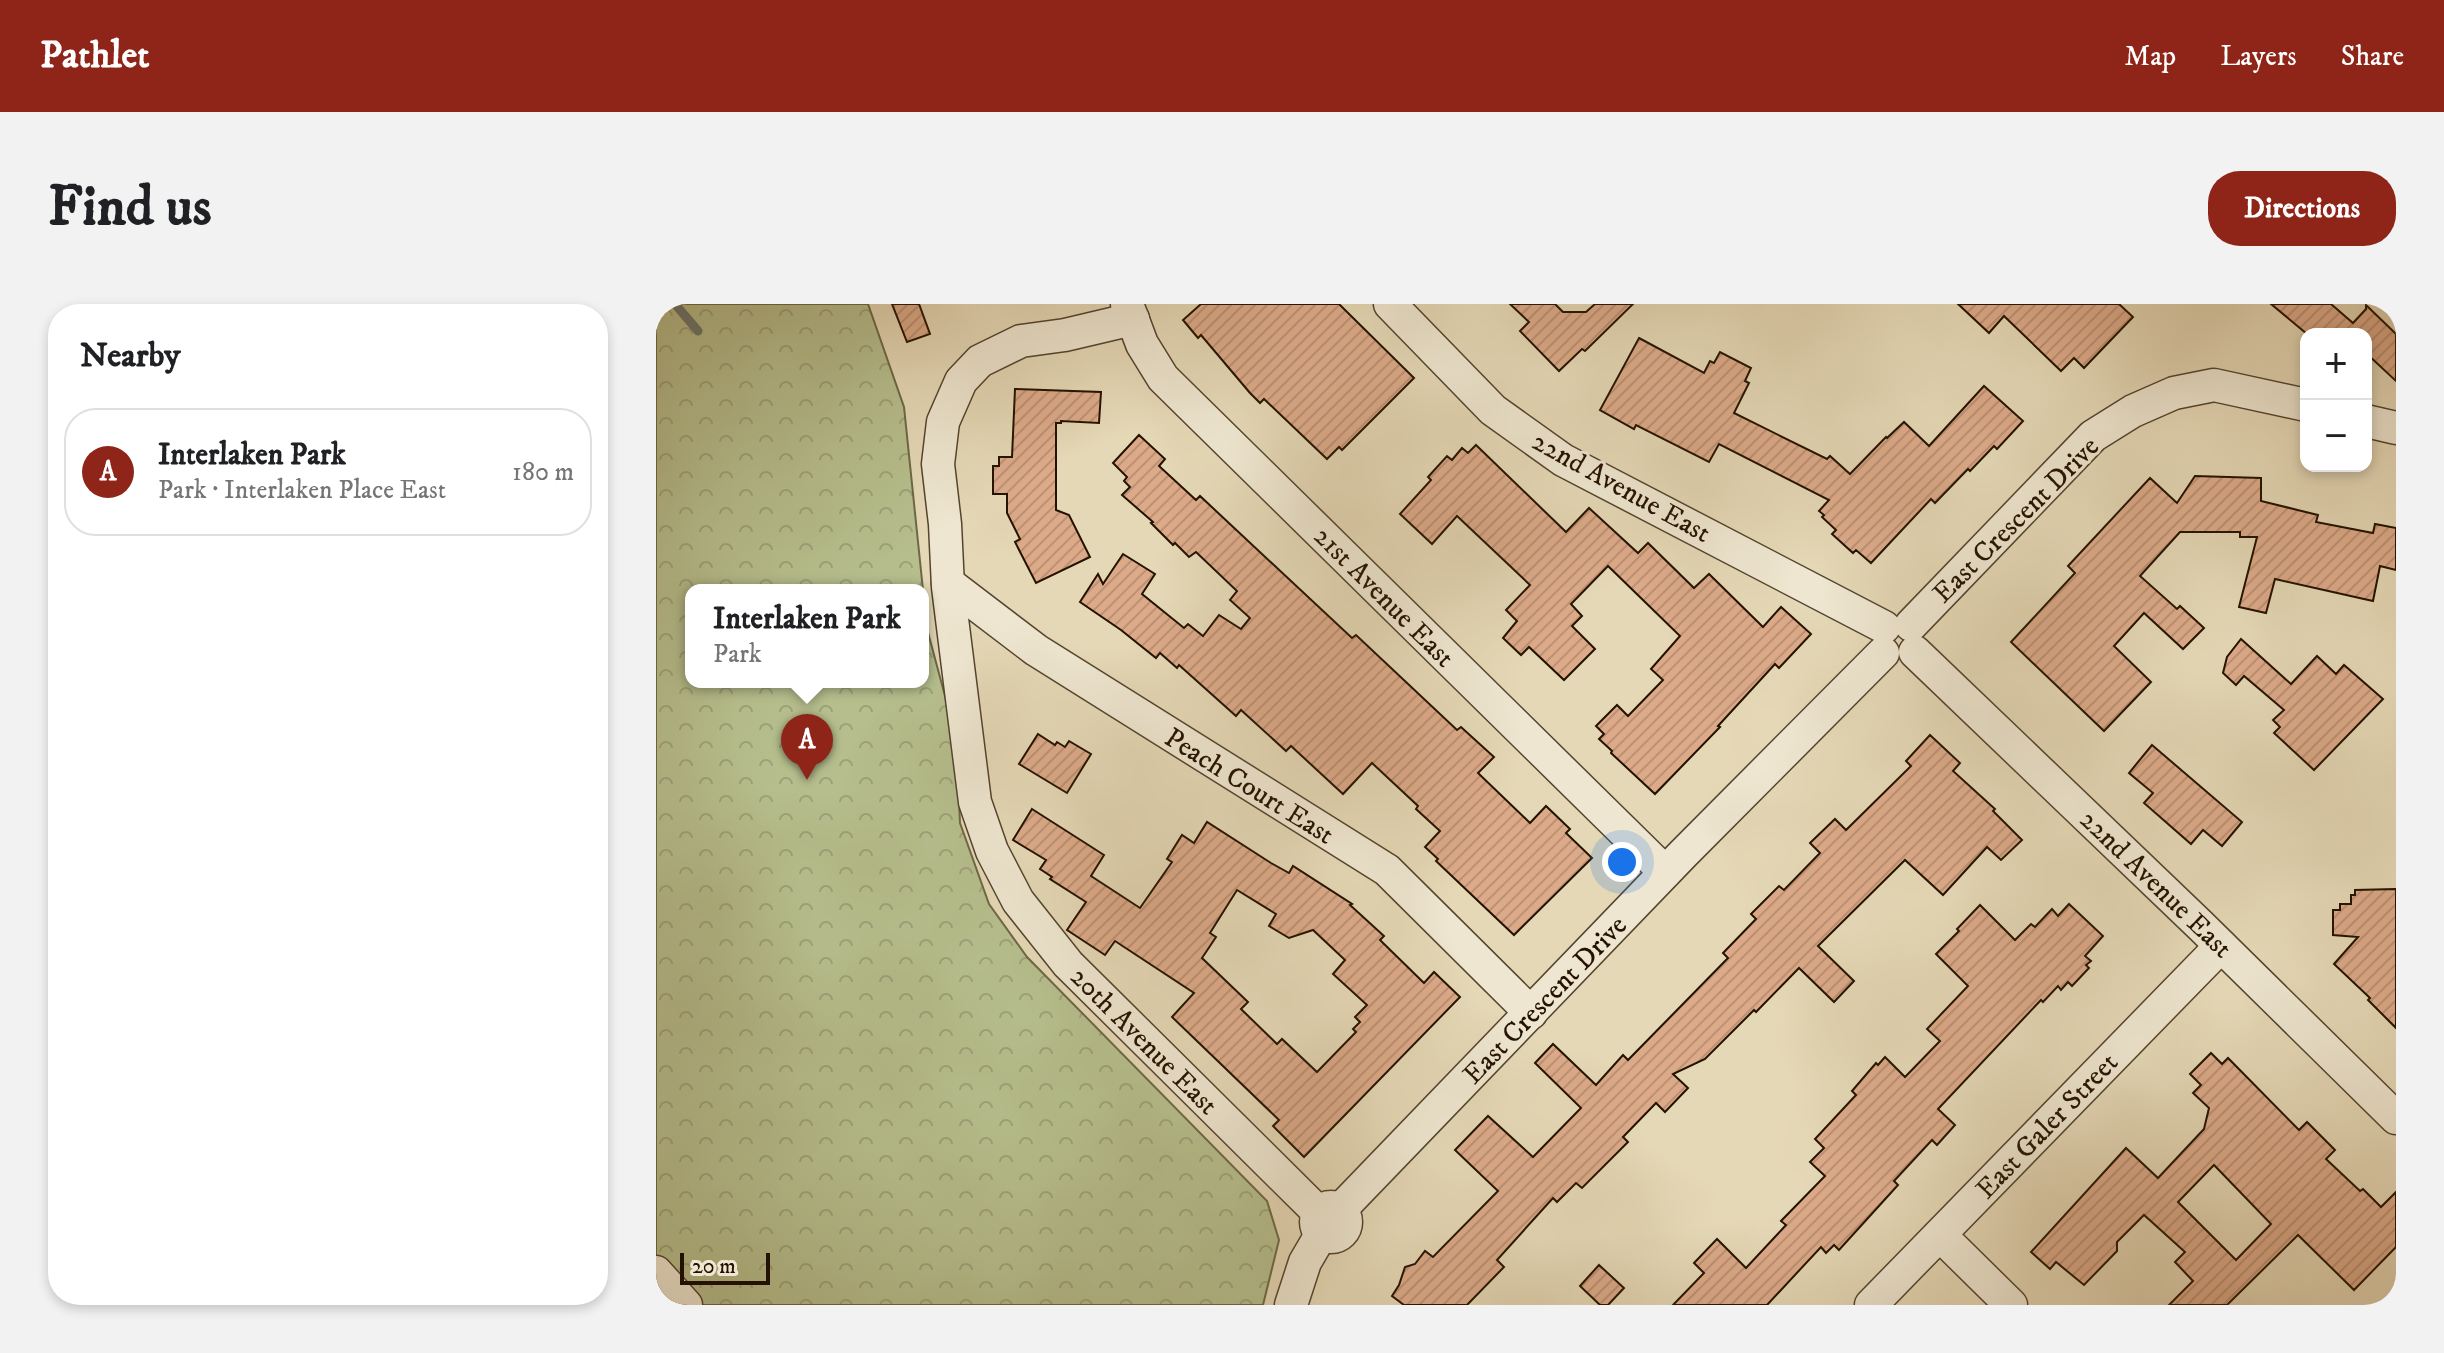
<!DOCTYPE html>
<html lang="en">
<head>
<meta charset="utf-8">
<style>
  :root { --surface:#fff; --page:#f2f2f2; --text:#202124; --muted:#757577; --line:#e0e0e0; --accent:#8f2418 }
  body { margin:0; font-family:"IM FELL DW Pica",serif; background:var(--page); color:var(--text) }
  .controls { position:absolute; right:24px; top:24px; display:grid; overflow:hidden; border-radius:16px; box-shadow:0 4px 12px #0003 }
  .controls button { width:72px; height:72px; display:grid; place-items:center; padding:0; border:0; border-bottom:2px solid var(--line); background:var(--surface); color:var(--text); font:40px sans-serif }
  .scale { position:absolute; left:24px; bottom:20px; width:90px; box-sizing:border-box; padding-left:8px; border:4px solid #241200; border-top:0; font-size:22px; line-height:28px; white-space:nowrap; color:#241200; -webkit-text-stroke:6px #eee6d0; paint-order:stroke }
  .you { position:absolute; left:966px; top:558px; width:28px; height:28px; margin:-20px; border:6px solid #fff; border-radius:50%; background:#1a73e8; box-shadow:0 0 0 12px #1a73e833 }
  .badge { display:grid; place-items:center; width:52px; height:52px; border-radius:50%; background:var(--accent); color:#fff; font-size:26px; font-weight:700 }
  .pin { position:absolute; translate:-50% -66px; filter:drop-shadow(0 2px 4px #0008) }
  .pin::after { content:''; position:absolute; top:42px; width:28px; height:24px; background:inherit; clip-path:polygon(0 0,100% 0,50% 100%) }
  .popup { position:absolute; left:29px; top:280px; width:244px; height:104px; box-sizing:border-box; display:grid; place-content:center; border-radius:16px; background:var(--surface); filter:drop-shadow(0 2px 6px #0005); font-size:26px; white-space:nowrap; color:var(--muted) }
  .popup b { font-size:30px; color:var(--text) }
  .popup::after { content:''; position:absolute; left:50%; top:100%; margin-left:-16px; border:16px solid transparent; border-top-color:var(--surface) }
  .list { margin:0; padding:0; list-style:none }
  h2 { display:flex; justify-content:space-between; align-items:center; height:104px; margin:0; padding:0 32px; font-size:34px }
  h2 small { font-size:26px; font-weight:400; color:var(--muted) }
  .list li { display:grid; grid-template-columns:52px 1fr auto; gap:24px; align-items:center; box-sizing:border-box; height:128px; margin:0 16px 16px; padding:0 16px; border:2px solid var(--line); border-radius:32px }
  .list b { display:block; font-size:30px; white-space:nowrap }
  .list p { margin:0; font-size:26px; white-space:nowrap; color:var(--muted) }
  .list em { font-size:26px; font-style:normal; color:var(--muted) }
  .map { position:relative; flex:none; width:1740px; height:1001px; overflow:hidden; border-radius:32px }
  header { display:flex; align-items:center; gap:48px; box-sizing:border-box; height:112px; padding:0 40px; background:var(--accent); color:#fff }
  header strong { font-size:38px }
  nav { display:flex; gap:44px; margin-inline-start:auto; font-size:28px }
  .intro { display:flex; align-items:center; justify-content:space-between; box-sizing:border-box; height:192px; padding:0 48px }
  h1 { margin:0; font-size:56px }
  .button { padding:20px 36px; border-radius:32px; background:var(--accent); color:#fff; font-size:28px; font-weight:700 }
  main { display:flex; gap:48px; padding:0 48px }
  aside { flex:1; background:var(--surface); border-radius:32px; box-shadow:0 4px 12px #0003 }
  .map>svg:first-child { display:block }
</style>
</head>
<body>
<header>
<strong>Pathlet</strong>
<nav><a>Map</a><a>Layers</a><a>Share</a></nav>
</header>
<div class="intro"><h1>Find us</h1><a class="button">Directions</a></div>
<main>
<aside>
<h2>Nearby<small></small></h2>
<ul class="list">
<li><span class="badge">A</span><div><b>Interlaken Park</b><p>Park · Interlaken Place East</p></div><em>180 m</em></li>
</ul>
</aside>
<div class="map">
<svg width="1740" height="1001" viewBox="0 0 1740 1001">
  <defs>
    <pattern id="forest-crowns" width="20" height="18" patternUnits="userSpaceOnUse" patternTransform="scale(2)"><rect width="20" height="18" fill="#b6be8d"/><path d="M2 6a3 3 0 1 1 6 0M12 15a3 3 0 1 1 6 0" fill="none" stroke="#9ca278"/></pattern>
    <pattern id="building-hatch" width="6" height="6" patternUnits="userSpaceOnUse" patternTransform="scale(2)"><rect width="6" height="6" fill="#dcaa89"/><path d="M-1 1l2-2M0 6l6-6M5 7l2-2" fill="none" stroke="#bd9174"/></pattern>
  </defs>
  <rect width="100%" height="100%" fill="#e5d8b6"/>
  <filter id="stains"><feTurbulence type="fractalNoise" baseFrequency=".0025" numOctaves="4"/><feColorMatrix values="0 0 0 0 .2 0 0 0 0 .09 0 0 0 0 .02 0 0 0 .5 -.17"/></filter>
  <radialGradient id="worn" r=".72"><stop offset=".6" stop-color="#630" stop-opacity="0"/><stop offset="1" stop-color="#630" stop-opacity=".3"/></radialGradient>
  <polygon fill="url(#forest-crowns)" stroke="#6d6846" stroke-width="2" points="0,0 212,0 248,103 267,286 35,286 35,378 267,378 267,290 270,321 300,433 304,519 333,600 371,653 611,897 623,936 607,1001 30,1001 0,968"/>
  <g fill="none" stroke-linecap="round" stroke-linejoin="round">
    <polyline stroke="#6b756f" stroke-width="9" points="19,0 42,27"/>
  </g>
  <g fill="url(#building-hatch)" stroke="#241200" stroke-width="2" fill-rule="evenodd">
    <polygon points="236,0 263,0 274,30 251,38"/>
    <polygon points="545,0 683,0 758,74 686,146 683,143 671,155 608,95 604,99 594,89 545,31 542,34 527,16"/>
    <polygon points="854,0 899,0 907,8 930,8 939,0 977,0 929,47 926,45 903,67 864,27 873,18"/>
    <polygon points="1302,0 1463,0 1477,13 1428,64 1418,54 1405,67 1348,12 1333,29"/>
    <polygon points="1615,0 1675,0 1697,19 1710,5 1710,1 1740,30 1740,77 1710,49 1710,30 1651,30"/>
    <polygon points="983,34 1048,69 1054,57 1058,59 1064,48 1095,64 1089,77 1093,79 1078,109 1171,155 1174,152 1194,170 1230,133 1231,134 1248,118 1273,142 1328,82 1367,117 1341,145 1338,142 1314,167 1312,165 1279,199 1275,195 1215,259 1200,246 1197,249 1176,230 1180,226 1166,213 1168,211 1163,207 1173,196 1063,140 1053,158 980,121 978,125 944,106"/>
    <polygon points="359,85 445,88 443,119 405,117 405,119 400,119 400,206 413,211 434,253 380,279 359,238 364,235 351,209 351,190 337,190 337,162 343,162 343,153 356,153"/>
    <polygon points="483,131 509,155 503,162 540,196 544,192 696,334 700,331 801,426 805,423 838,453 822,469 874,519 890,502 914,525 910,529 936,554 858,631 780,557 782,555 769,543 784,527 760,505 762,502 716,459 687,490 635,442 630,447 585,406 580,412 523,361 521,364 504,349 500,354 465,326 424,298 442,270 447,280 467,250 499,270 486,290 528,324 532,320 547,332 563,311 585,325 594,314 574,296 581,287 540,248 533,253 519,239 517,241 495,219 497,218 466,191 474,183 468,177 471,173 457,159"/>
    <polygon points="820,141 910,228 933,204 982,249 992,239 1038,284 1053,270 1107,323 1125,303 1155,330 1123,364 1119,360 1062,422 1064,423 999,490 955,449 956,447 943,435 948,430 940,422 961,401 972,412 1007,376 995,365 1024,332 952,262 915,300 926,312 916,322 939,345 908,376 873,343 865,351 847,334 861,317 850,306 874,281 801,212 776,240 744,210 775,176 772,173 791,152 796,156 806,144 812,149"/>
    <polygon points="1539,172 1605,174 1605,197 1662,211 1660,218 1717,229 1719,220 1740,224 1740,266 1724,262 1717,297 1619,275 1610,309 1583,303 1601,233 1584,233 1584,228 1524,228 1484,272 1521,305 1524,302 1548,324 1527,345 1488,309 1458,342 1495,378 1448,427 1355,338 1419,269 1412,262 1494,174 1521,199"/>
    <polygon points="1585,335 1635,380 1661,352 1680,370 1688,361 1727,395 1658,466 1618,429 1624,423 1617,416 1628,406 1588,372 1580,381 1567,369 1571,353"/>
    <polygon points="382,430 399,441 401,438 409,443 413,437 435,450 411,489 363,460"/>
    <polygon points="1274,431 1304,459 1297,467 1339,505 1337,507 1366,536 1345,556 1331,543 1287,591 1249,556 1162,642 1198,677 1178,698 1143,664 1100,708 1098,706 1049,755 1017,770 1032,784 1009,808 1000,799 967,833 972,838 926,884 920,879 901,898 897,894 841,956 848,963 811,1001 748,1001 736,992 743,981 749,963 759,960 769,947 777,953 842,887 799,846 832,812 877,853 925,804 879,759 897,740 940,781 967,751 972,756 1072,654 1067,649 1100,615 1095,610 1123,582 1128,586 1164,549 1154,539 1179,515 1190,526 1255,462 1250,457"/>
    <polygon points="1496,441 1586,518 1566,542 1547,526 1535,540 1488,499 1497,489 1473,469"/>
    <path d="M376 505 448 551 435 572 484 604 516 558 511 555 526 531 538 539 551 518 615 559 633 569 637 562 696 600 694 601 728 632 724 636 768 679 778 668 804 693 648 853 617 822 623 816 516 713 538 689 459 637 449 651 411 626 430 598 394 575 396 573 384 565 390 556 357 536ZM581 586 620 610 613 622 633 634 657 626 689 656 677 670 711 701 699 713 704 718 697 725 700 728 661 768 626 735 621 740 585 705 592 698 546 654 560 633 554 629Z"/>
    <polygon points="1740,585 1740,724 1712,696 1714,694 1678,660 1702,633 1677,631 1677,606 1684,606 1684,600 1695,600 1695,591 1699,591 1699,586"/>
    <polygon points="1413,600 1447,632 1429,652 1435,657 1430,661 1433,664 1416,682 1412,678 1405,686 1402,682 1387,698 1385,696 1282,805 1299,821 1281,841 1276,836 1238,877 1242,881 1183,946 1178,941 1170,949 1165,943 1111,1001 1017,1001 1048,969 1038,959 1061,935 1090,964 1130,921 1125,917 1169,872 1154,858 1168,844 1159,835 1200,791 1196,787 1220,759 1222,761 1229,753 1249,773 1284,737 1271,725 1312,682 1280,650 1303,627 1301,625 1324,601 1359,636 1375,620 1379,623 1396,605 1402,612"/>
    <path d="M1555 749 1566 760 1572 754 1643 826 1651 818 1679 846 1670 855 1704 887 1707 885 1725 903 1740 888V943L1698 986 1642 931 1571 1001H1513L1537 977 1519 958 1529 948 1488 911 1461 938V947L1428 981 1400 958 1394 965 1375 948 1470 844 1502 874 1548 825 1553 804 1537 789 1545 781 1534 770ZM1558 861 1615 920 1580 956 1522 898Z"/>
    <polygon points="943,961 968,984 952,1001 944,1001 924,982"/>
  </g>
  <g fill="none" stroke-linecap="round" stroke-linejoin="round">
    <defs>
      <g id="street">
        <polyline points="471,0 486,40 507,74 1009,568"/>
        <polyline points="734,0 837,106 907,156 1228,323"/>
        <polyline points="477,15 409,31 365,37 324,57 305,77 287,118 282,160 289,220 292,283 319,498 336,547 362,597 412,660 663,909"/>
        <polyline points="1710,117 1740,124"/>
        <polyline points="292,279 380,346 731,566 875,709"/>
        <polyline points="1255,321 1437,132 1477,107 1518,89 1558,81 1650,101"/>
        <polyline points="1259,348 1544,621 1740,814"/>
        <circle cx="675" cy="918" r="15"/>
        <polyline points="684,906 1027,550 1227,349"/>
        <polyline points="1284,931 1355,1001"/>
        <polyline points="0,968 30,1001"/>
        <polyline points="635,1001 649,958 666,929"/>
        <polyline points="1215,1001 1565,642"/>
      </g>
    </defs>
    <use href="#street" stroke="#54442e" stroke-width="35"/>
    <use href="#street" stroke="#eee6d0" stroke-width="32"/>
  </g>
  <g text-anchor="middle" stroke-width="6" stroke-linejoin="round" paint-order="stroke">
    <g font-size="28" fill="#241200" stroke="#eee6d0">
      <text transform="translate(966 182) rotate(29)" y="10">22nd Avenue East</text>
      <text transform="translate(1359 215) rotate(-45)" y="10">East Crescent Drive</text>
      <text transform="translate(729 292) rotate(45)" y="10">21st Avenue East</text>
      <text transform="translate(594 481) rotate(32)" y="10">Peach Court East</text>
      <text transform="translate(1501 579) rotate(44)" y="10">22nd Avenue East</text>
      <text transform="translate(888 695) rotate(-46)" y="10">East Crescent Drive</text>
      <text transform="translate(489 736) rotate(45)" y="10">20th Avenue East</text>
      <text transform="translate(1390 821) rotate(-46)" y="10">East Galer Street</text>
    </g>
  </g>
  <rect width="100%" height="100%" filter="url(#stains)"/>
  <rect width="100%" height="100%" fill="url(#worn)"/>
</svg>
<div class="controls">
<button>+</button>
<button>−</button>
</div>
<div class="scale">20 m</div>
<div class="you"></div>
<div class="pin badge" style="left:151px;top:476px">A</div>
<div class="popup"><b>Interlaken Park</b>Park</div>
</div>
</main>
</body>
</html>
